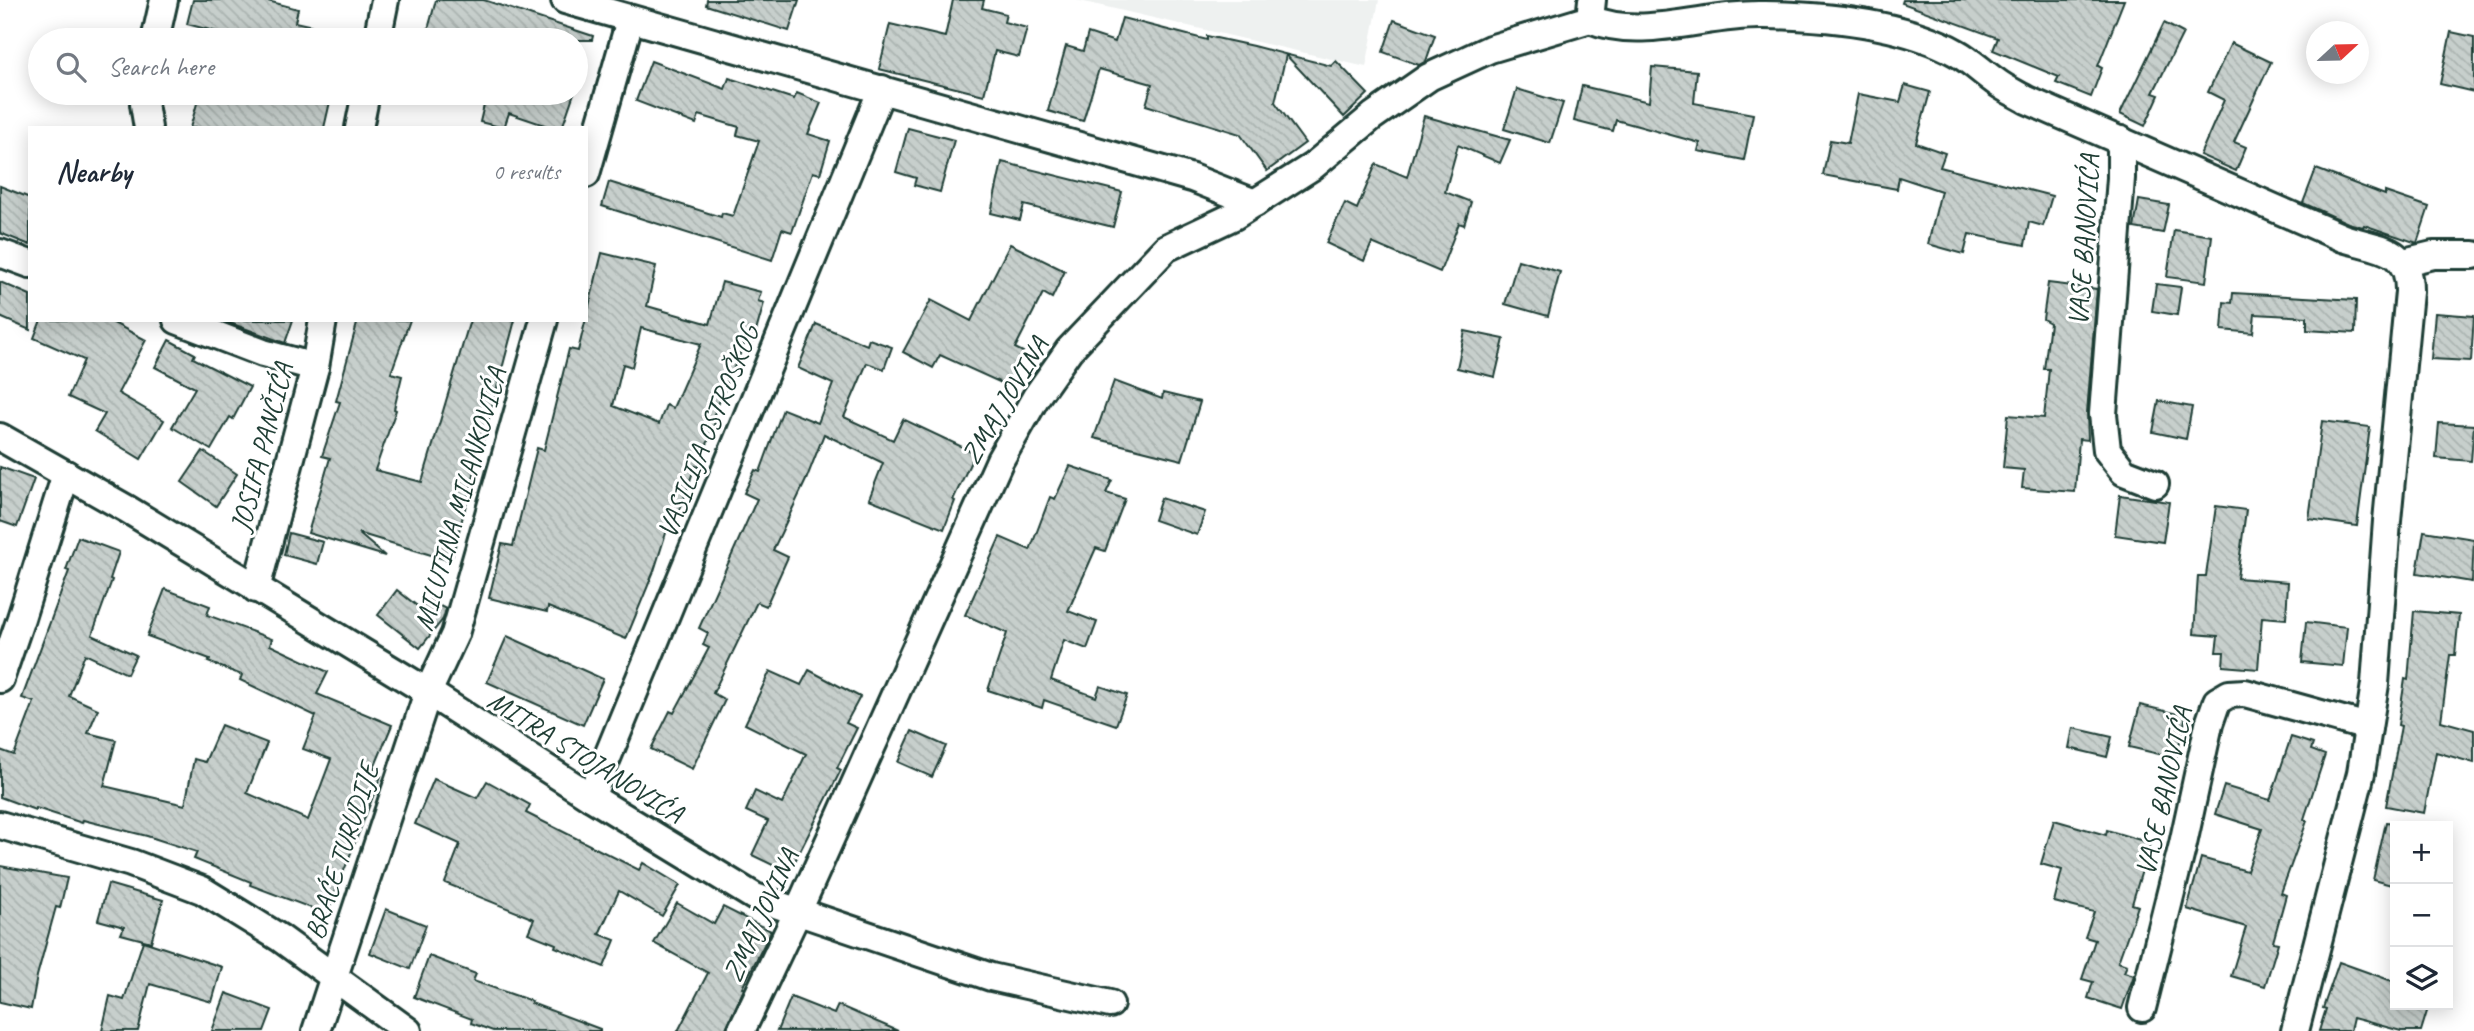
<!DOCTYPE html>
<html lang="en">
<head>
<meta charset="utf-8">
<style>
  :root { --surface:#fff; --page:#f6f6f7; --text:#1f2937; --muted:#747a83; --line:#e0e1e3 }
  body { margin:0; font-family:Caveat,sans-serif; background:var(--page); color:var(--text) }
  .controls { position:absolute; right:21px; bottom:21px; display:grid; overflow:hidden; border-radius:0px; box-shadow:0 4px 18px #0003 }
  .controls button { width:63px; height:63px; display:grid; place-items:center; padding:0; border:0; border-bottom:2px solid var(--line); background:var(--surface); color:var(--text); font:35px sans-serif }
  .compass { position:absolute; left:2306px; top:21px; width:63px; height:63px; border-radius:50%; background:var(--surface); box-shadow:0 4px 18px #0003; rotate:68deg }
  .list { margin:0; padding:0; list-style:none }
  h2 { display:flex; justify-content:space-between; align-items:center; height:91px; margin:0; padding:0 28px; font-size:30px }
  h2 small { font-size:23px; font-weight:400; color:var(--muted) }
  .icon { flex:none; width:38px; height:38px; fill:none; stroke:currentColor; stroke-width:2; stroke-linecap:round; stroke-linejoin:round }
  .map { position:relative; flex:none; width:2474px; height:1031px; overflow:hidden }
  .search { position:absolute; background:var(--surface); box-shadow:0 4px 18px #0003; left:28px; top:28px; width:560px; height:77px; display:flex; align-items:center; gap:18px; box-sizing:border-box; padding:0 24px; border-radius:38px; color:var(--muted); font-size:26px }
  .panel { position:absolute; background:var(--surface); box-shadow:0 4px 18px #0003; left:28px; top:126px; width:560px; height:196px; border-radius:0px }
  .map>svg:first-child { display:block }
</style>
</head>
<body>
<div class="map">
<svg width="2474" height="1031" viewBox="0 0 2474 1031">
  <defs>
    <pattern id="building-back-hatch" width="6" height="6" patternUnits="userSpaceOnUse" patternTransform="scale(1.75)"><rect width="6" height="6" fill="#c7cfcc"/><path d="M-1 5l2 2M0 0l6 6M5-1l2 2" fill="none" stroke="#aab3b0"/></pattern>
  </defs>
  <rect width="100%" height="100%" fill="#fff"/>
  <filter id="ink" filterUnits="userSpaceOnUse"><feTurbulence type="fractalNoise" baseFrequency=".0143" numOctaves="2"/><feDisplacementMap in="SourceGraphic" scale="14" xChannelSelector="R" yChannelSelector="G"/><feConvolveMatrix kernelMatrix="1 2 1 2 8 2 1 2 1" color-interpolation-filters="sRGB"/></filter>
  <g filter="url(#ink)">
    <polygon fill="#eef1f0" points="1076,0 1379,0 1366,67"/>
    <g fill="url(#building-back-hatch)" stroke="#1f3d34" stroke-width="2" fill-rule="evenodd">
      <polygon points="193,0 264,0 298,9 295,22 335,31 334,40 248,40 187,24"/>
      <polygon points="436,0 484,0 593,36 592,40 451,40 427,33"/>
      <polygon points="707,0 799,0 789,31 706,5"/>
      <polygon points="953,0 984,0 982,8 1006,14 1004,22 1027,28 1019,57 995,51 984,95 879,69 890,24 945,37"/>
      <polygon points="1903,0 2124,0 2098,66 2102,68 2091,97 2056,83 2059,77 1993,50 1998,38 1902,3"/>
      <polygon points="1122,18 1207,40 1207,36 1253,46 1331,66 1336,61 1368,94 1344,117 1286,55 1275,102 1305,143 1267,171 1240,134 1146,105 1152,84 1099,69 1083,121 1048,111 1066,46 1083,51 1088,33 1115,42"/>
      <polygon points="1394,20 1435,35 1426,61 1419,65 1383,52"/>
      <polygon points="2164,23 2183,33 2153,93 2159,95 2145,126 2120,114"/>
      <polygon points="2451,32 2474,37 2474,92 2440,84"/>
      <polygon points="2231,43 2271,62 2234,142 2246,147 2236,171 2200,155 2224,100 2208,92"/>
      <polygon points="651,61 725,89 729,78 794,99 797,93 821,103 808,134 830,141 820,174 813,172 792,232 782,229 772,260 602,206 609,182 721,217 722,213 733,216 759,141 737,135 739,127 699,115 696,124 636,101"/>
      <polygon points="1652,67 1697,71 1694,103 1753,114 1744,160 1698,151 1700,143 1616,120 1613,131 1574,121 1582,86 1649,102"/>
      <polygon points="1905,85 1930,92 1916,143 1945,153 1940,167 2052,196 2043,226 2029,222 2025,245 1969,234 1964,254 1928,244 1941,191 1899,177 1897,189 1823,175 1830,140 1848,143 1858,94 1900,102"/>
      <polygon points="1517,89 1563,103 1550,143 1504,129"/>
      <polygon points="200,93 332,93 324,128 190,128"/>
      <polygon points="460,93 574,93 562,128 553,128 509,113 504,128 480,122 484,105 459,97"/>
      <polygon points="1424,116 1510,140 1500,163 1458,145 1445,192 1471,202 1464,225 1459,223 1440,272 1372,243 1364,261 1326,243 1345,203 1357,209 1376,164 1407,177"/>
      <polygon points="908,128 954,140 940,192 914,185 916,178 896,172"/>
      <polygon points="1002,162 1122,192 1113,227 1024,205 1020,220 991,213"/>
      <polygon points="2316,169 2385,195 2385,192 2429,207 2417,243 2364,225 2363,227 2348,223 2303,203"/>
      <polygon points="0,186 30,198 30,245 0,233"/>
      <polygon points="2139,200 2169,205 2163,233 2134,228"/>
      <polygon points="2174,230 2212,236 2206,282 2167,277"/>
      <polygon points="1010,244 1065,271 1052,298 1043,293 1015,348 1023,352 1008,386 940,355 933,368 903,352 931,300 971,321"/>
      <path d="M602 253 656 266 647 306 710 324 722 282 761 292 758 301 764 303 753 342 746 340 711 421 715 422 699 467 695 466 678 516 672 514 654 571 626 639 548 607 547 612 489 598 502 544 513 546 537 448 544 450 569 349 578 351ZM641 328 701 344 673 408 666 405 659 424 613 406 623 364 632 367Z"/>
      <polygon points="1518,260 1560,272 1548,316 1505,304"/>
      <polygon points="0,282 30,295 30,330 0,317"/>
      <polygon points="2048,283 2097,289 2087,413 2088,440 2079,439 2075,492 2022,488 2024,470 2003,468 2008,415 2044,418 2049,369 2044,369 2050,323 2043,319"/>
      <polygon points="2156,284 2181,287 2177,315 2152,311"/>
      <polygon points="2233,293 2356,300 2355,333 2307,330 2307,317 2255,314 2253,333 2222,330 2224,302 2232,303"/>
      <polygon points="2435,313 2474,316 2471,361 2431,359"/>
      <polygon points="41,320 108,320 146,340 118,393 164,420 141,459 95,431 105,414 68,397 84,360 34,338"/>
      <polygon points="222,320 293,320 285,343"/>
      <polygon points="358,320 410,320 391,373 402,376 394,409 396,410 375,470 422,482 470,320 515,320 451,561 358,533 385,556 308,533 330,458 322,456 340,402 336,401"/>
      <polygon points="816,324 867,345 869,339 892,347 884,369 867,363 844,417 893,440 903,419 975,453 953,500 955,501 944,529 869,499 883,463 824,434 806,480 773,550 788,557 766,606 757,602 713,693 725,700 692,769 651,749 670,711 674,713 709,648 703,645 708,633 699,628 757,499 744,493 755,470 760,472 783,409 818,423 833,384 798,368"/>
      <polygon points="1465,331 1504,339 1495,377 1457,368"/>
      <polygon points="169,340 195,354 193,358 250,387 233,419 230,417 211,450 172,427 195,388 155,367"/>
      <polygon points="1114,381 1162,399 1163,393 1200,402 1182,460 1094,438"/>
      <polygon points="2159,401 2192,407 2186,439 2153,432"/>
      <polygon points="2322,421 2370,427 2357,526 2309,519"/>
      <polygon points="2439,423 2474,425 2471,461 2436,458"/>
      <polygon points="203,451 237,474 216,506 182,482"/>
      <polygon points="1070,466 1112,480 1106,493 1125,499 1105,551 1096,548 1068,611 1097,622 1087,649 1064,640 1051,680 1096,697 1100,686 1127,695 1116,725 1044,700 1042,708 988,690 1007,633 965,615 1000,537 1030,550 1050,497 1055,499"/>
      <polygon points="0,467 34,479 17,527 0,521"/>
      <polygon points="2120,495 2169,502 2163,542 2115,535"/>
      <polygon points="1161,498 1205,512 1197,535 1154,520"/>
      <polygon points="2216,506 2246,510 2237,578 2288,582 2286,619 2262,617 2258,669 2223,666 2224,652 2216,652 2218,636 2194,634 2198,576 2206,576"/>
      <polygon points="2424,531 2474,539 2472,582 2417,573"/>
      <polygon points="289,533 323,542 317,564 284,555"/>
      <polygon points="78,537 119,552 110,579 112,580 92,635 136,655 127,674 85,654 69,696 98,709 88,733 116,740 104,786 185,805 194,759 205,762 221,725 267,743 247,793 308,820 331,759 303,749 316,716 240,680 242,675 208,662 210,659 147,636 165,589 210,606 207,615 272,639 270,645 328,672 317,694 392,725 372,773 381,776 327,914 250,885 251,882 194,859 197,852 147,836 83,820 82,823 36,808 35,810 0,797 0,750 14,755 34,702 22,698 69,571 66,570"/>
      <polygon points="397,590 421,609 428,600 446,609 443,619 420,648 378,615"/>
      <polygon points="2414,611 2459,615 2455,655 2450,655 2441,721 2474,730 2474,763 2436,752 2424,813 2386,806 2401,726 2398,725 2405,679 2408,680"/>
      <polygon points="2306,622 2347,627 2343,666 2302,662"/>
      <polygon points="507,636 603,679 583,725 487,682"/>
      <polygon points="809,670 860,697 846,723 857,728 837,768 841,770 789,873 752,855 768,821 746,811 755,791 782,804 806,754 745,724 770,671 801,685"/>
      <polygon points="2140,705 2186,716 2176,758 2129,747"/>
      <polygon points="2073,728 2112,737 2107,757 2069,748"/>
      <polygon points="912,731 946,746 932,777 898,762"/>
      <polygon points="2291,737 2313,744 2311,750 2325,755 2304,819 2307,821 2281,893 2286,895 2273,942 2278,943 2265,986 2231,976 2246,927 2187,909 2201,858 2247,871 2262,829 2215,814 2224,786 2270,800"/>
      <polygon points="434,779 477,798 487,781 530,805 526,813 639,870 643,863 680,885 662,916 619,891 599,934 615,940 604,967 555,947 556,944 528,933 534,919 445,883 460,844 415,824"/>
      <polygon points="2054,820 2106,835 2107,830 2150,843 2132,904 2138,906 2118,962 2127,965 2124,972 2134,975 2122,1009 2088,998 2093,982 2082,979 2095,940 2085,937 2094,912 2054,902 2062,870 2041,864"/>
      <polygon points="2386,822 2395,823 2395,886 2373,880"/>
      <polygon points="0,866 67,878 60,908 56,907 37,976 31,1009 0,1002"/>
      <polygon points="108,884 163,900 151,942 121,934 124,927 98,920"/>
      <polygon points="677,903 714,924 723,907 771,931 742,988 744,989 725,1031 678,1031 708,973 654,943"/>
      <polygon points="386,909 426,925 410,969 370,953"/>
      <polygon points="143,941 222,967 212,1002 150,984 138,1031 102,1031 110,996 124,1000"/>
      <polygon points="429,956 476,974 473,981 532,1001 531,1003 600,1029 600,1031 493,1031 471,1023 472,1019 414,997"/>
      <polygon points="2339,962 2395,982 2395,1005 2429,1005 2421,1031 2401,1031 2353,1018 2350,1031 2319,1031 2326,1009 2323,1008"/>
      <polygon points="226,993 272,1010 264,1031 212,1031"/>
      <polygon points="791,997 834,1014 838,1005 898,1031 777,1031"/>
    </g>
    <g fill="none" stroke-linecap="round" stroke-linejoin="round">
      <defs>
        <g id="minor">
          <polyline points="565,0 1192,178 1255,203"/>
          <path d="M1590 19C1642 41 1709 13 1764 15 1825 16 1903 23 1957 53 1970 60 1982 72 1995 81 2005 89 2017 94 2027 100L2343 238C2378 249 2410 247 2409 292L2387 521 2375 684 2361 773 2295 1031"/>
          <polyline points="155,40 164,0"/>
          <polyline points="377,40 385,0"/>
          <polyline points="146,93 144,104 148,128"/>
          <polyline points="359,128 366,93"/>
          <polyline points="2121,140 2121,178 2103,414 2107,450 2124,472 2155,484"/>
          <polyline points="586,174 630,20"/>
          <polyline points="0,253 30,264"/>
          <polyline points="2404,262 2433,255 2474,255"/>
          <polyline points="177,320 263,353 315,367"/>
          <polyline points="0,437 127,509 428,692 591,797 755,897 991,977 1110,1004"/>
          <polyline points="256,589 315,367 323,320"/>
          <polyline points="0,679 21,618 66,474"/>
          <polyline points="591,797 882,89"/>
          <polyline points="0,825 131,863 202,890 280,938 408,1031"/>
          <polyline points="2142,1008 2183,844 2209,724 2217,701 2229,694 2245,693 2368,727"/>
          <polyline points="316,1031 428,692 455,634 544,320"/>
          <polyline points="741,1031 798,911 1000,460 1036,397 1069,350 1166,248 1234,216 1313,166 1373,116 1429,77 1490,49 1590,19 1592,0"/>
        </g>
      </defs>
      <use href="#minor" stroke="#1f3d34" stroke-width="32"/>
      <use href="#minor" stroke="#fff" stroke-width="26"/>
    </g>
  </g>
  <g text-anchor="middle" stroke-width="6" stroke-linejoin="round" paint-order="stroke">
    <g font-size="28" fill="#1f3d34" stroke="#fff">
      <text transform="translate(2083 240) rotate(-86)" y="10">VASE BANOVIĆA</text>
      <text transform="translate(1004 400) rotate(-59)" y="10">ZMAJ JOVINA</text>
      <text transform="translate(707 431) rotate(-68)" y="10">VASILIJA OSTROŠKOG</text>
      <text transform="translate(261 447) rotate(-75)" y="10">JOSIFA PANČIĆA</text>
      <text transform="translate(459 499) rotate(-74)" y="10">MILUTINA MILANKOVIĆA</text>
      <text transform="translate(586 756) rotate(32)" y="10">MITRA STOJANOVIĆA</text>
      <text transform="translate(2163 791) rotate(-77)" y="10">VASE BANOVIĆA</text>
      <text transform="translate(341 851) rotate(-72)" y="10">BRAĆE TURUDIJE</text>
      <text transform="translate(760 915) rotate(-65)" y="10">ZMAJ JOVINA</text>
    </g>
  </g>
</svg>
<div class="controls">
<button>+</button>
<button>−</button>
<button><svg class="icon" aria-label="layers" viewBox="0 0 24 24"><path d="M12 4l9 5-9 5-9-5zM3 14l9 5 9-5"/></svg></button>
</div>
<svg class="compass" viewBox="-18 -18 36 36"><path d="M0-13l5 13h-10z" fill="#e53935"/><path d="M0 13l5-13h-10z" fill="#747a83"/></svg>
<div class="search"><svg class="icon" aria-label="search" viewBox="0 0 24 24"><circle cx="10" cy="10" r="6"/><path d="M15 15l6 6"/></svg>Search here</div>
<section class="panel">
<h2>Nearby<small>0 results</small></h2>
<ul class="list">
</ul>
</section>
</div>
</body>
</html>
